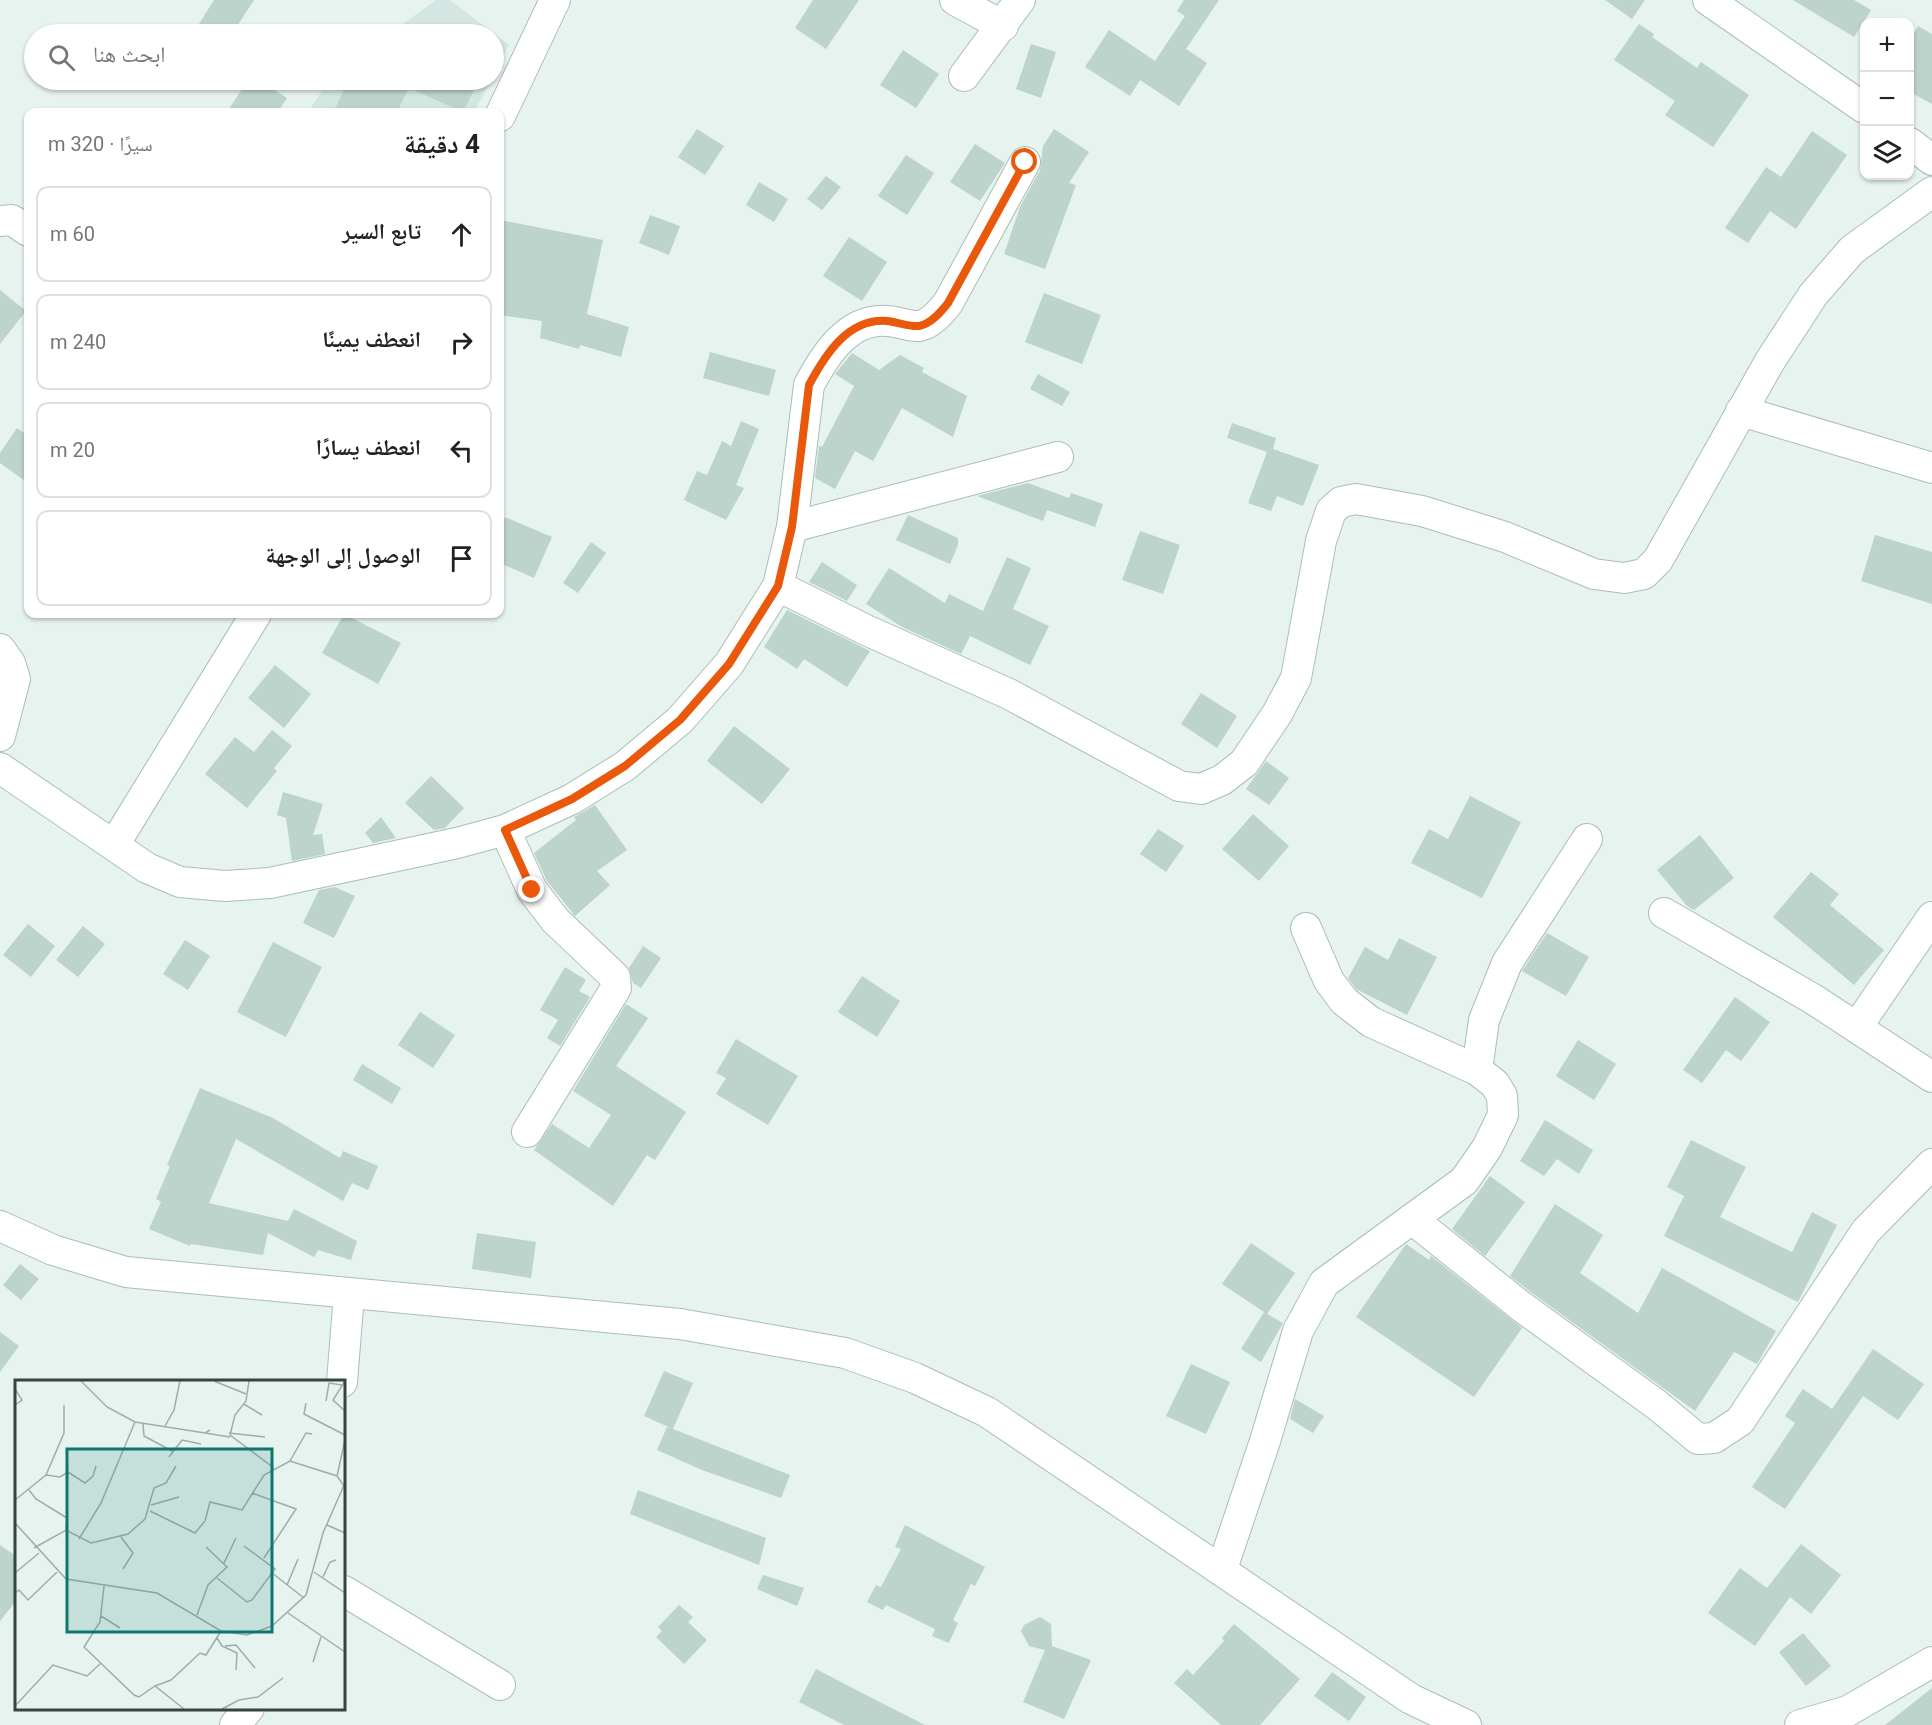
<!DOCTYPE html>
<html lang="ar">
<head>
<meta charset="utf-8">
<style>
  :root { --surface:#fff; --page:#f6f6f6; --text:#222; --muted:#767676; --line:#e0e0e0 }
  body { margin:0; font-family:Roboto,"Noto Naskh Arabic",sans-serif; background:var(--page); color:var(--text); direction:rtl }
  .controls { position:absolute; right:18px; top:18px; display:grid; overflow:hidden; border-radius:12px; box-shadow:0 2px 4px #0004 }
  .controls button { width:54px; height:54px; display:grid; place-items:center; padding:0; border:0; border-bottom:2px solid var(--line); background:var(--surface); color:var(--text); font:30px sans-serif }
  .stop { position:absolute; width:18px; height:18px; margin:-14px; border:4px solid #ea580c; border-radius:50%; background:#fff }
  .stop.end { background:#ea580c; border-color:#fff; box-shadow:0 2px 6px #0008 }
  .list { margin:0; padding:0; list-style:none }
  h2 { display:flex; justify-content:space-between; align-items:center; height:78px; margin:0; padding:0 24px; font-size:26px }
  h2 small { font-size:20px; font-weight:400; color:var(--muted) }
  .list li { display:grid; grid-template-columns:39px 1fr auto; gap:18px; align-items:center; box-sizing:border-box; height:96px; margin:0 12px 12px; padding:0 12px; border:2px solid var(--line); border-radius:12px }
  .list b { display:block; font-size:22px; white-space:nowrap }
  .list em { font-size:20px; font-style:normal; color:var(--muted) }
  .icon { flex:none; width:33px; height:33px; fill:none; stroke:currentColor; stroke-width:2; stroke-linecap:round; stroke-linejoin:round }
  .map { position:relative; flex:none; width:1932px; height:1725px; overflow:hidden; direction:ltr }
  .search { position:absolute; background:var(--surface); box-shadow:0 2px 4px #0004; left:24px; top:24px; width:480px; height:66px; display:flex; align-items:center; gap:15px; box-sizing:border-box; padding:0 21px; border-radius:33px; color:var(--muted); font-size:22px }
  .panel { position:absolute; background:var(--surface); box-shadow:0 2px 4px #0004; left:24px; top:108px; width:480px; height:510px; border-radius:12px; direction:rtl }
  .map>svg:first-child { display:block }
</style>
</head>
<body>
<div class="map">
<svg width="1932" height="1725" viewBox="0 0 1932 1725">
  <rect width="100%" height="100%" fill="#e6f3ef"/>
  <g fill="#d4e6e1">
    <polygon points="436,0 450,0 509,45 494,74 494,34 389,34"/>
    <polygon points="329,80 491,80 474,112 308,112"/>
  </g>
  <g fill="#bcd4cb">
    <polygon points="214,0 254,0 232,34 210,34 197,27"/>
    <polygon points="813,0 859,0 826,49 795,28"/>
    <polygon points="1184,0 1219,0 1186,49 1207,63 1179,106 1140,80 1130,96 1085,67 1109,30 1155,61 1185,16 1177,11"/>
    <polygon points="1605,0 1645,0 1632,19"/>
    <polygon points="1793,0 1854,0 1871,10 1854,37"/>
    <polygon points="1639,24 1654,34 1652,37 1697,68 1701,62 1749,95 1713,147 1665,115 1675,101 1614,60"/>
    <polygon points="1918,26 1932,34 1932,104 1910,92 1910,41"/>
    <polygon points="1031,44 1056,52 1041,98 1016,89"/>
    <polygon points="903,50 939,74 916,108 880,85"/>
    <polygon points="248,80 259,80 287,98 278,112 227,112"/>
    <polygon points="348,80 479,80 463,112 409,88 397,112 334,112"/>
    <polygon points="697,129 724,146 705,175 678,157"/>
    <polygon points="1054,129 1089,152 1069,183 1076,185 1045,269 1004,254 1020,207 1040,170 1043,146"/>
    <polygon points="1812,131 1847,155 1796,229 1770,211 1748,243 1725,228 1766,167 1781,177"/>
    <polygon points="975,144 1005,163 980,201 950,182"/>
    <polygon points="906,155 934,173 907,215 878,196"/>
    <polygon points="826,176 841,187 822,210 807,199"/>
    <polygon points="759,182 788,199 774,222 746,205"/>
    <polygon points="650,215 680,226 669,255 639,243"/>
    <polygon points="500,220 603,240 587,314 629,327 621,357 580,345 579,349 540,338 542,321 500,315"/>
    <polygon points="849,237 887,262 862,301 823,276"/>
    <polygon points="0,290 26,311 0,344"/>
    <polygon points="1044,293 1101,315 1082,364 1025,342"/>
    <polygon points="710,352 776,370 769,396 703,378"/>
    <polygon points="852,353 879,370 900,355 924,368 922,372 967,396 953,437 902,408 873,461 855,451 835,489 815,478 819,446 822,447 854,386 835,374"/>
    <polygon points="1038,374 1070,392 1062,406 1030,389"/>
    <polygon points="741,421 759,429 736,485 744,488 726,520 684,500 697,471 707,475 722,441 731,446"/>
    <polygon points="1232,423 1276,438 1273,449 1319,465 1303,506 1277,496 1271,511 1248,503 1267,452 1227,438"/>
    <polygon points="17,428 28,436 28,483 0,463 0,453"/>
    <polygon points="1028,483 1069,498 1071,493 1103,504 1095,527 1047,510 1043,521 977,496"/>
    <polygon points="908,515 958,538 958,545 950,564 896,540"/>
    <polygon points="505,517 552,537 534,578 500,563 500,531"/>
    <polygon points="1140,531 1180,545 1163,594 1122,580"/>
    <polygon points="1875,535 1932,552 1932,604 1861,581"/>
    <polygon points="591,542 606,553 578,593 563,583"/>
    <polygon points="1007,557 1031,568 1013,609 1049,626 1030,665 970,636 961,654 902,627 866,604 889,568 945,603 949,594 983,611"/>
    <polygon points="822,562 857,585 847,601 809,582"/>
    <polygon points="787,610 870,651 847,687 804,659 797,669 764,647"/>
    <polygon points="344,614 401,643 378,684 322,653"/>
    <polygon points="275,665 311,694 284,728 248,698"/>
    <polygon points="1201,693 1237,716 1217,748 1181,724"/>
    <polygon points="734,726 790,769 762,804 707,761"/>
    <polygon points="272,730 292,746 274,768 277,771 247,808 205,774 235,737 254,752"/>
    <polygon points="1266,761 1289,778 1269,805 1246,789"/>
    <polygon points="431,776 464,808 445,828 434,830 405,803"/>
    <polygon points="283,792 323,804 313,835 322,834 325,854 292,861 286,818 277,815"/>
    <polygon points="1470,796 1521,822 1482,898 1411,863 1429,829 1448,839"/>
    <polygon points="595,805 627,850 597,871 610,885 575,916 547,881 534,853 576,820 574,817"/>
    <polygon points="1253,814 1289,846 1259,881 1222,849"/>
    <polygon points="381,817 396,838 373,843 365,833"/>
    <polygon points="1158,829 1184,846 1166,872 1140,854"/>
    <polygon points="1700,835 1734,878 1694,910 1687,906 1657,870"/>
    <polygon points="1811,872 1839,894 1830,905 1884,950 1854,985 1773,917"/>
    <polygon points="335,887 355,896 334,938 303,923 319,890"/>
    <polygon points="28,924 55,946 31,977 3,955"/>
    <polygon points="83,926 105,944 78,977 56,960"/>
    <polygon points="1547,933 1589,957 1566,996 1522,971"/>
    <polygon points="1399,938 1437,957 1407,1015 1356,989 1348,978 1365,947 1388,960"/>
    <polygon points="185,940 210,956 188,990 163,974"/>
    <polygon points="273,942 322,967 286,1037 237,1012"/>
    <polygon points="643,946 661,958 641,988 633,983 629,968"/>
    <polygon points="565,967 586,980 579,991 590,997 560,1046 547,1038 558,1020 540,1010"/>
    <polygon points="862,976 900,1001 877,1037 838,1012"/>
    <polygon points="1735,997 1770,1022 1741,1061 1726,1050 1702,1083 1683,1070"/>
    <polygon points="626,1004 648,1018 616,1066 686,1112 655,1160 647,1155 613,1206 534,1150 552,1124 589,1148 611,1115 573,1091"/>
    <polygon points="420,1012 455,1035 433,1068 398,1045"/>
    <polygon points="736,1039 798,1076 768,1125 716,1094 726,1078 716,1073"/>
    <polygon points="1578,1040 1616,1064 1594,1100 1556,1076"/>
    <polygon points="362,1064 401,1088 392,1104 353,1080"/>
    <polygon points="200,1088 273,1118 340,1158 343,1151 378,1166 368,1190 352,1183 343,1201 236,1139 209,1203 288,1221 294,1209 357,1241 351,1260 318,1250 314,1257 268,1233 263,1255 191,1244 190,1246 149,1229 161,1202 156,1199 170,1166 167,1165"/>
    <polygon points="1545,1120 1593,1150 1579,1174 1557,1159 1544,1176 1520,1161"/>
    <polygon points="1691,1140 1746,1167 1720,1217 1792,1252 1812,1212 1837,1225 1798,1302 1664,1236 1684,1196 1667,1187"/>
    <polygon points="1490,1176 1525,1202 1485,1256 1452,1229"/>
    <polygon points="1555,1204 1603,1235 1580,1273 1638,1313 1662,1268 1776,1331 1757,1364 1734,1352 1695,1411 1532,1293 1510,1276"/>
    <polygon points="477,1233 536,1242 531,1278 472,1269"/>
    <polygon points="1251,1243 1295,1273 1267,1314 1283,1323 1261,1362 1241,1349 1264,1312 1222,1284"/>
    <polygon points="1406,1244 1429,1260 1431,1256 1522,1328 1474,1397 1356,1317"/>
    <polygon points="20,1264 39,1279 21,1300 3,1285"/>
    <polygon points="0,1332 19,1346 0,1372"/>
    <polygon points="1873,1349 1924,1384 1898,1420 1863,1396 1785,1509 1752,1487 1795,1423 1785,1416 1803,1389 1832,1409"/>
    <polygon points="1191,1364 1230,1382 1206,1434 1166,1416"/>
    <polygon points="664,1371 693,1383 673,1429 790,1475 781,1498 702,1470 657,1450 667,1427 673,1429 644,1416"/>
    <polygon points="1295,1399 1324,1416 1313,1433 1290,1419"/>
    <polygon points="638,1490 766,1538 759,1565 630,1514"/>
    <polygon points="905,1525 985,1567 975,1586 971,1584 953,1620 958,1623 949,1643 932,1636 935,1629 886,1605 883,1610 867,1602 876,1585 881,1587 901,1549 895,1547"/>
    <polygon points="1801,1544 1841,1575 1811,1614 1790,1597 1755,1646 1708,1613 1740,1568 1767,1588"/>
    <polygon points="0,1545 16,1556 16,1601 0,1621"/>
    <polygon points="763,1575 804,1588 797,1606 757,1589"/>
    <polygon points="679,1605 693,1617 688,1622 707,1640 684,1664 656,1637 662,1631 658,1627"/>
    <polygon points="1040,1617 1051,1624 1052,1646 1091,1660 1064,1719 1023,1702 1045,1650 1029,1646 1021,1631 1024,1625"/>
    <polygon points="1234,1624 1300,1679 1260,1725 1221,1725 1174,1683 1187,1669 1193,1675 1224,1641 1222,1638"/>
    <polygon points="1803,1633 1831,1666 1806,1686 1779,1652"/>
    <polygon points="816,1669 868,1696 925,1725 844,1725 799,1702"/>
    <polygon points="1332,1672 1366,1697 1349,1721 1314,1696"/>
    <polygon points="1932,1688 1932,1725 1885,1725"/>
  </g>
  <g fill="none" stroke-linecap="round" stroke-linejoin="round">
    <defs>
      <g id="minor">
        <polyline points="955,0 1003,26"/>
        <polyline points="1708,0 1864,108"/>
        <polyline points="964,76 1020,0"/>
        <polyline points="500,116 555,0"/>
        <polyline points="1910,143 1932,160"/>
        <polyline points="0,221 12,220 28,231"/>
        <polyline points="1741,411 1932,468"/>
        <polyline points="792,527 1058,457"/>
        <polyline points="778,586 866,630 1009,694 1179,786 1201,789 1222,780 1244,763 1277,714 1296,678 1321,541 1331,511 1341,502 1356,499 1422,511 1505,537 1594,574 1624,578 1644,574 1658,560 1770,361 1813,295 1852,250 1932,192"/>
        <polyline points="0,649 10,663 15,679 0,736"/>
        <path d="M0 768 147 868 180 882 225 886 270 883 457 843 505 830 572 799 625 766 680 720 729 664 778 586 792 527 809 385C825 355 848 318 887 321 897 321 909 327 919 326 931 324 941 312 948 303L1025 162"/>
        <polyline points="505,830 532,890 555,920 615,977 616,988 527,1132"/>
        <polyline points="114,845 256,614"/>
        <polyline points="1664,913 1813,999 1932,1077"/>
        <polyline points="1857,1027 1932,917"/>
        <polyline points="1477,1070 1484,1020 1507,963 1587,839"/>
        <polyline points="1412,1219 1522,1307 1657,1405 1698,1439 1714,1438 1740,1421 1866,1231 1932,1164"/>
        <polyline points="0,1226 53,1250 126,1272 680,1324 845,1353 915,1378 987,1412 1411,1699 1466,1725"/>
        <polyline points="342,1382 349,1294"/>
        <polyline points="1222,1569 1265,1441 1298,1331 1324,1283 1464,1181 1487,1148 1503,1115 1502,1096 1495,1084 1477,1070 1371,1022 1344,1001 1329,981 1306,928"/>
        <polyline points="344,1591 500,1685"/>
        <polyline points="235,1725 249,1708"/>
        <polyline points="1800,1725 1848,1711 1932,1662"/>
      </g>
    </defs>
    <use href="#minor" stroke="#a9beb7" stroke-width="32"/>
    <use href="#minor" stroke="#fff" stroke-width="30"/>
  </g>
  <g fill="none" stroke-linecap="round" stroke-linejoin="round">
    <path stroke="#ea580c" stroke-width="8" d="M532 890 505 830 572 799 625 766 680 720 729 664 778 586 792 527 809 385C825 355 848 318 887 321 897 322 909 327 919 326 931 324 941 312 948 303L1025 162"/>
  </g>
  <g transform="translate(15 1380)">
    <rect width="330" height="330" fill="#e6f3ef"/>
    <path fill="none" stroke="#9fada9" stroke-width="1.5" d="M66 1 92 27 120 42 190 53 195 50M199 1 231 14M234 1 231 21 220 35 215 55 259 88M330 1 318 20 330 31M0 9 7 20 0 25M311 21 314 3 327 5M291 23 289 34 330 55M229 24 247 35M128 44 129 56 159 72M150 46 159 30 165 1M190 53 215 57M214 53 250 57M154 77 167 60 186 64M275 81 291 53 297 54M31 95 49 53V25M322 96 330 60M14 110 21 119 52 138 51 150M237 113 281 129 249 178M0 120 31 95 45 97 53 92 70 103 78 96 81 86M136 125 164 117M135 131 180 153 190 141 195 122 227 130 249 95 275 81 322 96 329 106M0 143 51 199 142 213 206 251 232 255 257 246 291 215 308 153 330 103M312 145 330 153M106 157 118 173 108 189M64 159 86 123 120 42M19 168 51 150 76 163 113 154 130 139 139 108 151 103 161 86M209 183 221 158M299 192 330 213M0 193 24 173M257 193 289 218M308 197 315 182 321 180M202 198 232 222 237 220 260 189 229 166M272 205 283 179M89 206 85 242 69 267 119 315 124 317 140 306 169 329M0 213 4 210 13 220 42 192M273 233 330 272M182 235 193 205 212 187 191 167M86 236 105 248M202 258 207 266 222 273 221 290M210 266 221 265 240 288M298 282 306 257M140 306 156 300 185 273 191 275 206 251M1 325 38 285 72 296 86 283M207 329 224 320 243 317 268 298"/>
    <path fill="#0f766e" fill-opacity="0.15" stroke="#0f766e" stroke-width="3" d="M52 69H257V252H52Z"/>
    <rect width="330" height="330" fill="none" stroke="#354540" stroke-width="3"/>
  </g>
</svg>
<div class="controls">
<button>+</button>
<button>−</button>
<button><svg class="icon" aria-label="layers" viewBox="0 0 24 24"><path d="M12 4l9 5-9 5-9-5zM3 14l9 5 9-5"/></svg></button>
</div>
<div class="stop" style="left:1025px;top:162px"></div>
<div class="stop end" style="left:532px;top:890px"></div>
<div class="search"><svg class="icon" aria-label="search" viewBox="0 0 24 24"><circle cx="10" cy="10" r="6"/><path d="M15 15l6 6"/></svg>ابحث هنا</div>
<section class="panel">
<h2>4 دقيقة<small>سيرًا · 320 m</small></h2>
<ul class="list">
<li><svg class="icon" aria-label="ahead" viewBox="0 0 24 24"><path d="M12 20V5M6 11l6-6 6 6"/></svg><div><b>تابع السير</b></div><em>60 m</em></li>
<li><svg class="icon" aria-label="right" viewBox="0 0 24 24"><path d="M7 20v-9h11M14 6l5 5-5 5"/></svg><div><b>انعطف يمينًا</b></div><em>240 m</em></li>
<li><svg class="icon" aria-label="left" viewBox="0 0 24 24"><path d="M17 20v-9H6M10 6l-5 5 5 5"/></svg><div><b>انعطف يسارًا</b></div><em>20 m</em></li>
<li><svg class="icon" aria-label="arrive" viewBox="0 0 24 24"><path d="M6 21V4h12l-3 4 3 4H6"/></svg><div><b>الوصول إلى الوجهة</b></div></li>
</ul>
</section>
</div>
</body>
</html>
